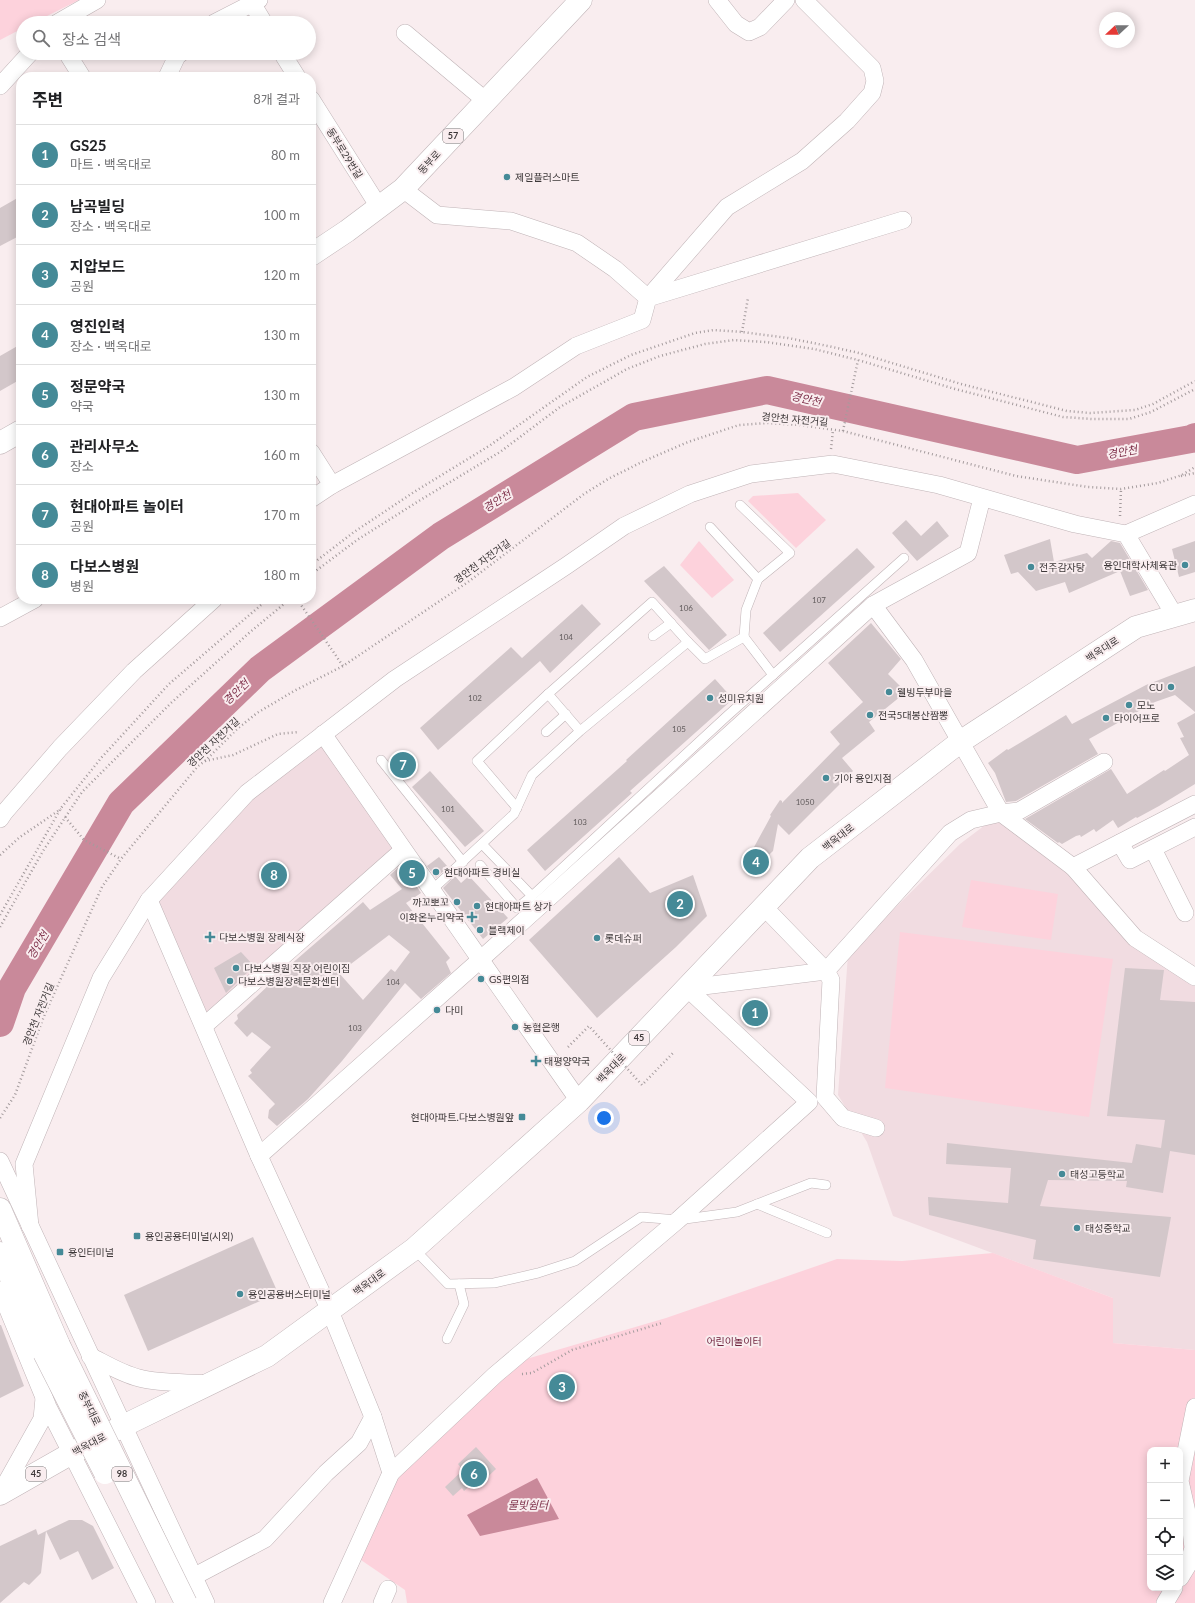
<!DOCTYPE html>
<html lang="ko">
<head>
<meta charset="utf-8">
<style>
  :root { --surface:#fff; --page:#f6f6f6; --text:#202124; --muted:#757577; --line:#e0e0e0; --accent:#458a97 }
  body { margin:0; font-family:Lato,"Noto Sans KR",sans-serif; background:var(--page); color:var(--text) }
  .controls { position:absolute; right:12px; bottom:12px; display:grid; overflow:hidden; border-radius:8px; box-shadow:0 2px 10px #0003 }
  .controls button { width:36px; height:36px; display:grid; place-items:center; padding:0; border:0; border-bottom:1px solid var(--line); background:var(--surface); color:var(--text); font:20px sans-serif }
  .compass { position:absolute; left:1099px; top:12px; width:36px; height:36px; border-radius:50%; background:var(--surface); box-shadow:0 2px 10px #0003; rotate:248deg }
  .you { position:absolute; left:604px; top:1118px; width:14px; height:14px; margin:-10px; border:3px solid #fff; border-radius:50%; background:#1a73e8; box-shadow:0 0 0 6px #1a73e833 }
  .badge { display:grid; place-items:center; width:26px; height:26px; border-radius:50%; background:var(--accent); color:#fff; font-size:13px; font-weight:700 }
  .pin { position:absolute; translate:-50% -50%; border:2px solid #fff; box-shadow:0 1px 4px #0006 }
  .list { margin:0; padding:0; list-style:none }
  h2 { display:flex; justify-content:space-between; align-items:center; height:52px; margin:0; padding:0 16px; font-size:17px }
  h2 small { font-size:13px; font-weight:400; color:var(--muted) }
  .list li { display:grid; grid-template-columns:26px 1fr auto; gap:12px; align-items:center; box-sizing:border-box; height:60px; padding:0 16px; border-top:1px solid var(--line) }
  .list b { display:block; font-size:15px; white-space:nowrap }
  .list p { margin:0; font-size:13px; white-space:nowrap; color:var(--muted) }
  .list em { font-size:13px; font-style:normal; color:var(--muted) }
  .icon { flex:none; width:22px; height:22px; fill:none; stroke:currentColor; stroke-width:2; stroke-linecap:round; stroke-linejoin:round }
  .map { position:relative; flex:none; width:1195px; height:1603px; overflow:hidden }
  .search { position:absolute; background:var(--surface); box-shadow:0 2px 10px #0003; left:16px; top:16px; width:300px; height:44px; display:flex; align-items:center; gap:10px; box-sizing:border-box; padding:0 14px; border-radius:22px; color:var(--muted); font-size:15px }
  .panel { position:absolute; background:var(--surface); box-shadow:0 2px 10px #0003; left:16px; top:72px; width:300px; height:532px; border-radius:16px }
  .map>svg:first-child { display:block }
</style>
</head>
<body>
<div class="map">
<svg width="1195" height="1603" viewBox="0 0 1195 1603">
  <rect width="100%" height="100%" fill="#f9edef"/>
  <g fill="#f1dce1">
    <polygon points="323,734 403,850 204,1026 149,900 247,793"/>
    <polygon points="1001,813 1073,867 1135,938 1195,979 1195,1350 1113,1343 1113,1298 893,1216 867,1142 838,1095 848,954 960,844"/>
  </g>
  <g fill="#fdd2dc" fill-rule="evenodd">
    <polygon points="0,0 79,0 33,23 23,23 23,28 0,40"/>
    <polygon points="798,493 826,520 796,548 748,501 753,496"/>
    <polygon points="699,541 734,580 712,598 680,565"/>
    <polygon points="971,880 1058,894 1051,940 962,927"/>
    <polygon points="900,932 1113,959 1089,1117 885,1088"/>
    <path d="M993 1253 1113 1298V1343L1195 1350V1603H407L405 1590 358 1558 396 1475 523 1360 666 1318 837 1259 902 1261ZM1150 1450H1180V1588H1150Z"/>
  </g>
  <polygon fill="#c9899a" points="537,1478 559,1519 480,1536 467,1515"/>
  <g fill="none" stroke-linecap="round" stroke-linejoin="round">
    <polyline stroke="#c9899a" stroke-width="28" points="0,1023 12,988 121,803 260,669 441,536 634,417 767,390 1077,460 1191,439 1195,437"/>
  </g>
  <g fill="#d3c7ca" fill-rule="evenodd">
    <polygon points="21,196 21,235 0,246 0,208"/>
    <polygon points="21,344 21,379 0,391 0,356"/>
    <polygon points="906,520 921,536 937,521 949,536 917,561 892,533"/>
    <polygon points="1050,539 1054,562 1087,553 1092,558 1111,541 1120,543 1148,590 1130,596 1120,571 1069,593 1065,582 1036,591 1018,572 1011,574 1004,555"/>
    <polygon points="1195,541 1195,572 1179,577 1172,549"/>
    <polygon points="857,548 875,567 780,652 763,633"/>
    <polygon points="664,566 727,635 709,650 644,581"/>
    <polygon points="582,604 601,624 550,673 540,661 438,750 420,728 511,647 522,658"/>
    <polygon points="871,623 901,659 888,674 906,692 869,722 875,731 842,758 853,771 789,835 778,824 773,851 750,873 753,849 771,816 770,815 780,800 782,801 782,803 840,744 830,732 863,702 828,663"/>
    <polygon points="1195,666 1195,712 1175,695 1155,702 1089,739 1098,754 1016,801 1006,802 995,773 988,763 1007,749 1008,750 1066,715 1072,724 1146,685"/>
    <polygon points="715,679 733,699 630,791 632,793 545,871 527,850 627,761 626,760"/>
    <polygon points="1195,713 1195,784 1159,806 1137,818 1136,817 1118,828 1113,820 1096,832 1094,829 1081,837 1080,835 1076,836 1062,844 1059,842 1058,843 1025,819 1111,769 1127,794 1164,770 1165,771 1189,755 1180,738 1184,737 1177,723"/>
    <polygon points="430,771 484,831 465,847 412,787"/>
    <polygon points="439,857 448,867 436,878 427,866"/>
    <polygon points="619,857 650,893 693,875 707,916 676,947 597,1018 529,940"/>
    <path d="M402 864 421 893 406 903 450 958 446 962 451 973 421 999 405 983 342 1061 308 1099 277 1126 268 1118 269 1110 275 1104 248 1076 252 1073 250 1070 271 1047 252 1032 247 1037 234 1023 238 1019 237 1015 289 966 363 902 370 910 402 889 390 875ZM389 935 410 952 395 972 391 969 363 1000 339 973Z"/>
    <polygon points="455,876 461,883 469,876 508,918 483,939 443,888"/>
    <polygon points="241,952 254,966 226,993 214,968"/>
    <polygon points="1125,968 1164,970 1160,1000 1195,1002 1195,1155 1170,1151 1163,1193 1126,1187 1127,1181 1048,1180 1040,1206 1171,1217 1160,1277 1033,1259 1036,1240 929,1215 928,1197 1008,1203 1011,1168 946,1164 947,1143 1132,1163 1136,1144 1161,1148 1165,1120 1107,1116"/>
    <polygon points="253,1237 278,1293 148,1351 124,1295"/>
    <polygon points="0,1325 1,1325 24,1386 0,1398"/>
    <polygon points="476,1447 496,1469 481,1483 477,1479 464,1491 462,1488 453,1496 445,1487 463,1470 458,1464"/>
    <polygon points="69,1520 82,1520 93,1526 114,1568 92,1580 78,1551 60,1560 46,1531"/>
    <polygon points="36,1529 38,1535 46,1531 41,1573 29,1585 24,1582 0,1603 0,1546"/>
  </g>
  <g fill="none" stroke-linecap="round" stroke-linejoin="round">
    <defs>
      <g id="lane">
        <polyline points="740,505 790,553 758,579"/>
        <polyline points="653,636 671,623"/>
        <polyline points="744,637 773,675"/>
        <polyline points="688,642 705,659 744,637 746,610 758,579 710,527"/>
        <polyline points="546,732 566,714"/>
        <polyline points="381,760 463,862"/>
        <polyline points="517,808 477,761 548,694"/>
        <polyline points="482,844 532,896 727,716 904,558"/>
        <polyline points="480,865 517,908 532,896"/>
        <polyline points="433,889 514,814 532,775 580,731 688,642 652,602 548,694 580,731"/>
        <polyline points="757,1204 827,1233"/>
        <polyline points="414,1249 448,1284 494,1283 538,1273 575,1261 641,1217 678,1220 737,1212 811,1183 826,1185"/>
        <polyline points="447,1339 464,1304 459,1284"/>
      </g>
      <g id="street">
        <polyline points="250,0 264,23"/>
        <polyline points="717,0 736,24 749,32 760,27 786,0"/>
        <polyline points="57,23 97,0"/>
        <polyline points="214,23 259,0"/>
        <polyline points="405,33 486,101"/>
        <polyline points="67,53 82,77"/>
        <polyline points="282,53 297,77"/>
        <polyline points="167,77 177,56 181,53"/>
        <polyline points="0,86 30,53"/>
        <polyline points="311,99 379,207"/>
        <polyline points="403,189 437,215 511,221 577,243 615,269 648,298 727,207 802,161 847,121 872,93 875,81 872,68 804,0"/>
        <polyline points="311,452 332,485"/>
        <polyline points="311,499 332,485 514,387 576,346 642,320 648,298 903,220"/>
        <polyline points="1126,534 1195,504"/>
        <polyline points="873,605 914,660 1001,813 1073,867 1195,804"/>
        <polyline points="0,618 35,599"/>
        <polyline points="323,734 579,1101"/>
        <polyline points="0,819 4,813 60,748 134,671 214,599"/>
        <polyline points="1120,843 1130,860 1195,827"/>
        <polyline points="1153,849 1185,913"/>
        <polyline points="1073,867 1135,938 1195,977"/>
        <polyline points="149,900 259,1156"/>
        <polyline points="764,907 826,971 831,980 825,1097 843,1118 876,1128"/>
        <polyline points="687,988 826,971 950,833 971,820 1001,813 1019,811 1104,762"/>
        <polyline points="204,1026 403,850"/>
        <polyline points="0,1161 206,1603"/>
        <polyline points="30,1226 24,1164 101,978 149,900 247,793 395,679 566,566 624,526 690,494 751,474 833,464 939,485 1075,524 1126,534 1175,616"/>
        <polyline points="0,1290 48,1407 147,1603"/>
        <path d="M90 1356C106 1364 122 1374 139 1378 162 1384 187 1382 211 1384"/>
        <polyline points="391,1473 373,1417 330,1311 259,1156 480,960 873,605 968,553 982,498"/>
        <polyline points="0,1494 42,1419 44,1398"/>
        <polyline points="193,1577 265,1539 326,1473 359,1443 373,1417"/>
        <polyline points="1180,1578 1188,1565 1193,1548 1191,1530 1180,1481 1195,1407"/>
        <polyline points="332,1603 391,1473 495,1375 678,1220 809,1102 687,988"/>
        <polyline points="382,1603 388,1589"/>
        <polyline points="1165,1603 1174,1588"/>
      </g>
      <g id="primary">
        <polyline points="311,255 347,231 403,189 581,0"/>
        <polyline points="0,443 21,431"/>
        <polyline points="0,1209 59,1345"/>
        <polyline points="0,1253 44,1353"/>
        <polyline points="0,1494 72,1453 123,1426 267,1356 414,1249 579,1101 810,858 960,742 1136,627 1195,610"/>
      </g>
    </defs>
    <use href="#lane" stroke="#c0b4b7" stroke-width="10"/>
    <use href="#street" stroke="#c0b4b7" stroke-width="18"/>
    <use href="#primary" stroke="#c0b4b7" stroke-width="23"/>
    <g stroke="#a49b9d" stroke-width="2.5" stroke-dasharray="1 3" stroke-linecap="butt">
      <polyline points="742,332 748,298"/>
      <polyline points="843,431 858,360"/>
      <polyline points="831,449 833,430"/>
      <polyline points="1181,476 1195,473"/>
      <polyline points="1120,516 1121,489"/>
      <polyline points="311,565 354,532 414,492 489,446 587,377 631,355 695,333 714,330 742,332 788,338 828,346 859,353 961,384 1067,411 1090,413 1135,410 1153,404 1195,381"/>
      <polyline points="311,576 317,570 357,540 422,499 500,452 560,407 627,369 660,356 705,344 734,340 766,342 814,349 858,360 955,389 1063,417 1092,419 1129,419 1151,412 1195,389"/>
      <polyline points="297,599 343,666"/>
      <polyline points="205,761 233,755 278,734 299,732"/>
      <polyline points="65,817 84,840 121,859"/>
      <polyline points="0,855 20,837 61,809"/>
      <polyline points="0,915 61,808 102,757 169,684 268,599"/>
      <polyline points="0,927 43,851 82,792 171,703 249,633 290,599"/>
      <polyline points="0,1118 15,1095 44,1016 102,887 121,859 198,766 205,761 237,729 257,713 294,691 343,666 468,582 584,494 608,479 644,461 688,442 739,425 768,423 800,425 843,431 1016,476 1088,487 1121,489 1158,483 1182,475 1195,467"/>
      <polyline points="522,1374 532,1373 572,1350 662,1323"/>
    </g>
    <use href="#lane" stroke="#fff" stroke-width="9"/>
    <use href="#street" stroke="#fff" stroke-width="17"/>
    <use href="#primary" stroke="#fff" stroke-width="22"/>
    <defs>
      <g id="primary-bridge">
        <polyline points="59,1345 186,1603"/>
        <polyline points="44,1353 105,1473"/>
      </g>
    </defs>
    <use href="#primary-bridge" stroke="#c0b4b7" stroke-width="23" stroke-linecap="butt"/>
    <polyline stroke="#a49b9d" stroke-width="2.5" stroke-dasharray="1 3" stroke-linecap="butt" points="568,1047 589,1026 642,1085 673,1053"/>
    <use href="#primary-bridge" stroke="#fff" stroke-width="22"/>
  </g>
  <g fill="#458a97" stroke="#f9edef" stroke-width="1.5">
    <circle cx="507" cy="177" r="4"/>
    <circle cx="1185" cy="565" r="4"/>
    <circle cx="1031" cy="567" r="4"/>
    <circle cx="1171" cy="687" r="4"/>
    <circle cx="889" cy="692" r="4"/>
    <circle cx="710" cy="698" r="4"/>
    <circle cx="1129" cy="705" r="4"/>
    <circle cx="870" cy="715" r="4"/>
    <circle cx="1106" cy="718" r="4"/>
    <circle cx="826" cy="778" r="4"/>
    <circle cx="436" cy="872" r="4"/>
    <circle cx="457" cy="902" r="4"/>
    <circle cx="477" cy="906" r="4"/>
    <path d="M470 911h4v4h4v4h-4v4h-4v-4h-4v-4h4z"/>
    <circle cx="480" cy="930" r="4"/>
    <path d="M208 931h4v4h4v4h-4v4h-4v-4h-4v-4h4z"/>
    <circle cx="597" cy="938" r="4"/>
    <circle cx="236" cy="968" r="4"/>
    <circle cx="481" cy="979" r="4"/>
    <circle cx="230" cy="981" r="4"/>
    <circle cx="437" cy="1010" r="4"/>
    <circle cx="515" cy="1027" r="4"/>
    <path d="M534 1055h4v4h4v4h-4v4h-4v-4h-4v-4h4z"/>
    <rect x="518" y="1113" width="8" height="8" rx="2"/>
    <circle cx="1062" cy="1174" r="4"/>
    <circle cx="1077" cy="1228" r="4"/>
    <rect x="133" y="1232" width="8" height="8" rx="2"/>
    <rect x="56" y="1248" width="8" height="8" rx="2"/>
    <circle cx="240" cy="1294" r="4"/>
  </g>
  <g text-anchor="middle" stroke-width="4" stroke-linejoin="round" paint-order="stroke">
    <g font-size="8" fill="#625c5d">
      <text x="819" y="603">107</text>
      <text x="686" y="611">106</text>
      <text x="566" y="640">104</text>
      <text x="475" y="701">102</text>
      <text x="679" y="732">105</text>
      <text x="805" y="805">1050</text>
      <text x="448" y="812">101</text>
      <text x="580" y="825">103</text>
      <text x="393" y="985">104</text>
      <text x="355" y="1031">103</text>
    </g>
    <g fill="#f9edef" stroke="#756e70" stroke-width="1">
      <rect x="443" y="129" width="20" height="14" rx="3"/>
      <rect x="629" y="1031" width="20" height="14" rx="3"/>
      <rect x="26" y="1467" width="20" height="14" rx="3"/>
      <rect x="112" y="1467" width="20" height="14" rx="3"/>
    </g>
    <g font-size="9" font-weight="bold" fill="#3d3839">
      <text x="453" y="139">57</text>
      <text x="639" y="1041">45</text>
      <text x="36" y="1477">45</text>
      <text x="122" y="1477">98</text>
    </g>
    <g font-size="10" fill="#3d3839" stroke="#f9edef">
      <text transform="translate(345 153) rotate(58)" y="4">동부로29번길</text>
      <text transform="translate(429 162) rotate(-47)" y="4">동부로</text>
      <text transform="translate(795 419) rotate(5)" y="4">경안천 자전거길</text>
      <text transform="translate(482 561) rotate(-36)" y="4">경안천 자전거길</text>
      <text transform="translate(1102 649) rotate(-33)" y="4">백옥대로</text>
      <text transform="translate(213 742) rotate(-43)" y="4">경안천 자전거길</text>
      <text transform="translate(838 837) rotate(-38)" y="4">백옥대로</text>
      <text transform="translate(38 1014) rotate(-68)" y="4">경안천 자전거길</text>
      <text transform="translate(611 1068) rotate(-46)" y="4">백옥대로</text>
      <text transform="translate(369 1282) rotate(-36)" y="4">백옥대로</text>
      <text transform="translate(90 1408) rotate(64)" y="4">중부대로</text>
      <text transform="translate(89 1444) rotate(-28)" y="4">백옥대로</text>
    </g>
    <g font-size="10" fill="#3d3839" stroke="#f9edef" text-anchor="start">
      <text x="515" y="181">제일플러스마트</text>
      <text x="1177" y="569" text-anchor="end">용인대학사체육관</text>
      <text x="1039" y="571">전주감자탕</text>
      <text x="1163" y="691" text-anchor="end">CU</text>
      <text x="897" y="696">웰빙두부마을</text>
      <text x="718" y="702">성미유치원</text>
      <text x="1137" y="709">모노</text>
      <text x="878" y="719">전국5대봉산짬뽕</text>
      <text x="1114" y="722">타이어프로</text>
      <text x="834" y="782">기아 용인지점</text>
      <text x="444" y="876">현대아파트 경비실</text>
      <text x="449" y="906" text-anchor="end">까꼬뽀꼬</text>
      <text x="485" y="910">현대아파트 상가</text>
      <text x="464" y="921" text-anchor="end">이화온누리약국</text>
      <text x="488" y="934">블랙제이</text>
      <text x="219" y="941">다보스병원 장례식장</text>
      <text x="605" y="942">롯데슈퍼</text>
      <text x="244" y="972">다보스병원 직장 어린이집</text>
      <text x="489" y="983">GS편의점</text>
      <text x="238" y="985">다보스병원장례문화센터</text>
      <text x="445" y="1014">다미</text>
      <text x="523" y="1031">농협은행</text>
      <text x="544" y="1065">태평양약국</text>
      <text x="514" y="1121" text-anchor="end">현대아파트.다보스병원앞</text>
      <text x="1070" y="1178">태성고등학교</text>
      <text x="1085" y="1232">태성중학교</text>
      <text x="145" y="1240">용인공용터미널(시외)</text>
      <text x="68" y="1256">용인터미널</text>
      <text x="248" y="1298">용인공용버스터미널</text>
    </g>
    <g font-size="10" fill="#6e223d" stroke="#f9edef">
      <text x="734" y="1345">어린이놀이터</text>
    </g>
    <g font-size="11" font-style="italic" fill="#7e304a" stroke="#f9edef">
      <text transform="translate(806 399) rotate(13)" y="4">경안천</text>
      <text transform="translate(1122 452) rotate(-10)" y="4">경안천</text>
      <text transform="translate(497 501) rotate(-32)" y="4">경안천</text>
      <text transform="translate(236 692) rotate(-44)" y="4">경안천</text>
      <text transform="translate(38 945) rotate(-59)" y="4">경안천</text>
      <text x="528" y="1509">물빛쉼터</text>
    </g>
  </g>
</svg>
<div class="controls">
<button>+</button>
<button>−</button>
<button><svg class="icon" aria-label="locate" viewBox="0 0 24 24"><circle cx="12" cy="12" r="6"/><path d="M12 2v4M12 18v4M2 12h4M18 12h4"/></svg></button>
<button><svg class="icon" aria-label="layers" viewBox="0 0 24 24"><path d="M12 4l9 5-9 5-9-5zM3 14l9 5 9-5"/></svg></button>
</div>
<svg class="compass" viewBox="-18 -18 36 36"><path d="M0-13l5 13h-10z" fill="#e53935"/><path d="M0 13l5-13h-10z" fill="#757577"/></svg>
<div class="you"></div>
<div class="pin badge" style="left:755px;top:1013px">1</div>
<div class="pin badge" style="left:680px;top:904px">2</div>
<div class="pin badge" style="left:562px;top:1387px">3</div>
<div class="pin badge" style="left:756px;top:862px">4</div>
<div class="pin badge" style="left:412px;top:873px">5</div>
<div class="pin badge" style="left:474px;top:1474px">6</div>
<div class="pin badge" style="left:403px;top:765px">7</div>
<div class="pin badge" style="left:274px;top:875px">8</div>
<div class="search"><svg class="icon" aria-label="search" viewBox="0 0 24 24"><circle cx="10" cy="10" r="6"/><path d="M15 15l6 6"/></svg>장소 검색</div>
<section class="panel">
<h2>주변<small>8개 결과</small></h2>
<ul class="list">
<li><span class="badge">1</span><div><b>GS25</b><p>마트 · 백옥대로</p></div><em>80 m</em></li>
<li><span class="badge">2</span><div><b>남곡빌딩</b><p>장소 · 백옥대로</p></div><em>100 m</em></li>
<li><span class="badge">3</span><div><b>지압보드</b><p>공원</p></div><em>120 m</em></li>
<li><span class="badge">4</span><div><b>영진인력</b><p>장소 · 백옥대로</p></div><em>130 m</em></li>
<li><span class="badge">5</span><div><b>정문약국</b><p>약국</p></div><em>130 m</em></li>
<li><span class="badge">6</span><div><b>관리사무소</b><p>장소</p></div><em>160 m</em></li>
<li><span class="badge">7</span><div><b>현대아파트 놀이터</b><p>공원</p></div><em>170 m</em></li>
<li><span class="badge">8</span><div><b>다보스병원</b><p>병원</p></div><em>180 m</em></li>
</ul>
</section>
</div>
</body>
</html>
